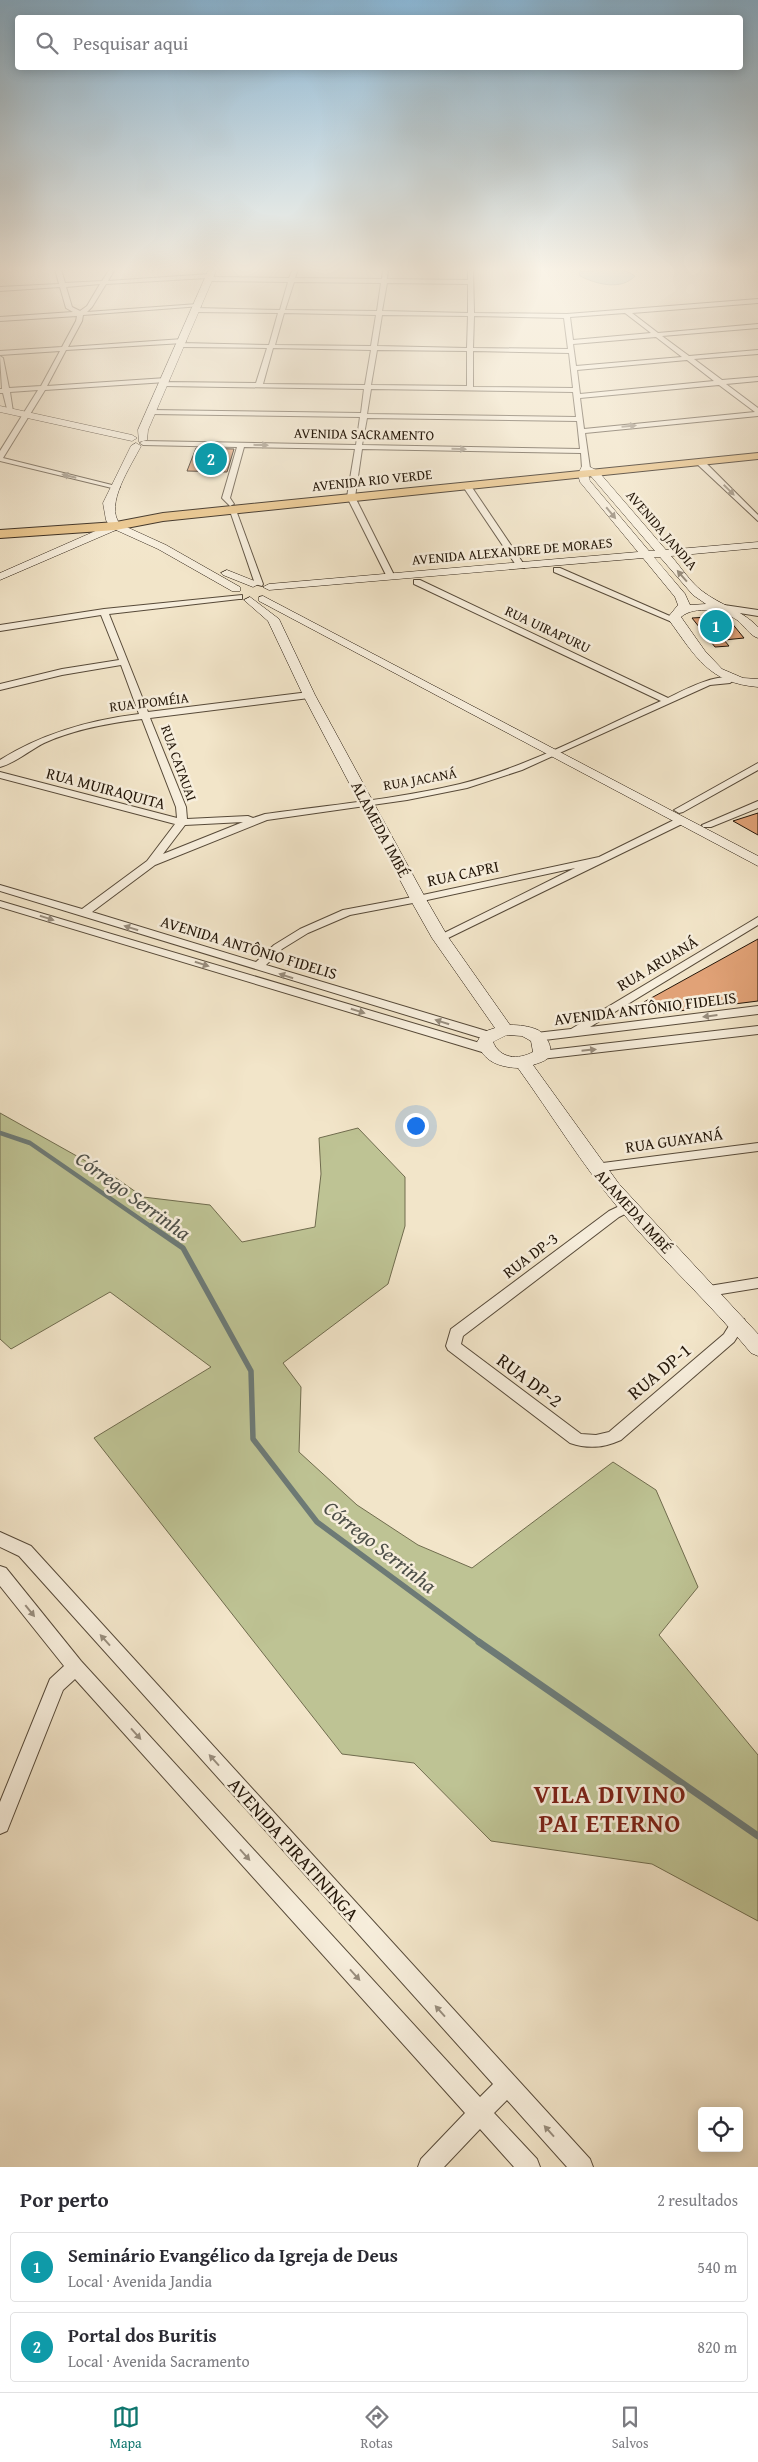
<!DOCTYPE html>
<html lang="pt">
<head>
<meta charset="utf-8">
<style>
  :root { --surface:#fff; --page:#f2f2f3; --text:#2b2b33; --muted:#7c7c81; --line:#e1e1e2; --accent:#0f766e }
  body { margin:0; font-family:"Gentium Book Plus",serif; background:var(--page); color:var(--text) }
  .controls { position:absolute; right:15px; bottom:15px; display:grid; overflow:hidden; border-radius:5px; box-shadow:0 2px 12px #0003 }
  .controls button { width:45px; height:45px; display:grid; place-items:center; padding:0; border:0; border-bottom:1px solid var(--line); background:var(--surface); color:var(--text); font:25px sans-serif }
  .you { position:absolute; left:415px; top:1125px; width:18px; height:18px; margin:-12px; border:4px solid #fff; border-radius:50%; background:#1a73e8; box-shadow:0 0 0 8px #1a73e833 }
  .badge { display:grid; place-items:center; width:32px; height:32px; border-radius:50%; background:var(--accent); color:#fff; font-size:16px; font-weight:700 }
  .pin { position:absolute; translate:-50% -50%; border:2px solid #fff; box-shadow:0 1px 5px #0006 }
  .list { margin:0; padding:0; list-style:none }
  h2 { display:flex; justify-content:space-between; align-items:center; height:65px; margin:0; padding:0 20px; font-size:21px }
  h2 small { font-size:16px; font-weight:400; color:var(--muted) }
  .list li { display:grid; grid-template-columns:32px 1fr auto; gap:15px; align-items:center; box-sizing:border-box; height:70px; margin:0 10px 10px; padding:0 10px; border:1px solid var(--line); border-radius:5px }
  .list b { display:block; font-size:19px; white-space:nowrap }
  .list p { margin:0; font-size:16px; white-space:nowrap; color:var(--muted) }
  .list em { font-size:16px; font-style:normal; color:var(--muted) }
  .icon { flex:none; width:28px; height:28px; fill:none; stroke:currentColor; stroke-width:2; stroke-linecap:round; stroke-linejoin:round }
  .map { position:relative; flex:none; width:758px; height:2167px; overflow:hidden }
  .search { position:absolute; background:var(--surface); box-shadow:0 2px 12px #0003; left:15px; right:15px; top:15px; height:55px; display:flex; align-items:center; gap:12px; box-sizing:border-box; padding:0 18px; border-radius:5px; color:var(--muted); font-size:19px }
  .sheet { height:225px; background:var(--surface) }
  nav { display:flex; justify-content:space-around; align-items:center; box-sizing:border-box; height:70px; border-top:1px solid var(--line); background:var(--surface); font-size:14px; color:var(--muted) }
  nav a { display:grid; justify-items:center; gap:2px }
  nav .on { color:var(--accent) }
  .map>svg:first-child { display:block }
</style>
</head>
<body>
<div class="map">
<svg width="758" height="2167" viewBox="0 0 758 2167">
  <rect width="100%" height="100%" fill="#f2e5c9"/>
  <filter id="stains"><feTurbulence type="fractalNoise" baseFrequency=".004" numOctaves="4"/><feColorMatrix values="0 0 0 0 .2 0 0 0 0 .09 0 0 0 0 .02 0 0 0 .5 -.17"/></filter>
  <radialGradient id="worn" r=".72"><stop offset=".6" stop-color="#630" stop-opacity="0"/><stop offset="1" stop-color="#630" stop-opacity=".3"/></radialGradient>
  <polygon fill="#bec394" stroke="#706c4e" points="0,1113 116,1178 143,1197 210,1205 242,1242 315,1227 321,1174 319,1138 358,1128 405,1177 405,1226 388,1284 283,1363 301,1387 299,1452 357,1505 418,1545 472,1568 613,1462 656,1490 698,1587 659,1635 758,1755 758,1921 652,1864 491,1841 414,1763 342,1754 94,1438 211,1367 110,1292 11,1349 0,1339"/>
  <path fill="#9ebdbf" stroke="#6d7a76" d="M614 269 626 271 635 276C621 291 596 284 580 276L579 272Z"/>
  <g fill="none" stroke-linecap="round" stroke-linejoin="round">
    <polyline stroke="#6d7a76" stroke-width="4.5" points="0,1133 30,1143 153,1228"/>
    <polyline stroke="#6d7a76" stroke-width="5.5" points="151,1226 183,1248 251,1371 253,1439 317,1522 481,1643"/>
    <polyline stroke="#6d7a76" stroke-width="7" points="479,1642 758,1836"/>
  </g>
  <g fill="#e1a277" stroke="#231609">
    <polygon points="196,448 234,449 227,472 187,471"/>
    <polygon points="726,616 744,638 724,640 729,646 715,647 692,618"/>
    <polygon points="758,813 758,835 733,821"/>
    <polygon points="758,939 758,1001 655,1014 644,1002"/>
  </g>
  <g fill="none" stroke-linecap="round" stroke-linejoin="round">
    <defs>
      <g id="street">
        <path d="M55 269H61L65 283 102 281 110 269H115L108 281 210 274 213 276 211 277 289 278 293 269H298L295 278 382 279 383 269H388L387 279 468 280V269H473L474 313 567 314 758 299V303L632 313 658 333 758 324V328L662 336 689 356 758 350V354L694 359 722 380 758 377V381L726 384 758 408V416L585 433 590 468 586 470 582 468 581 453 362 449 355 497 395 577 391 579 387 577 347 497 355 449 244 447 230 498 234 504 230 506 222 498 237 447 143 445 140 443 143 441 356 445 360 417 151 414 148 412 151 410 361 413 364 389 164 386 161 384 164 382 256 383 267 348 181 347 178 345 181 343 269 345 278 313 196 312 193 310 196 308 280 310 288 282 209 281 207 278 106 284 92 307 87 312 198 304 201 306 83 315 82 321 68 347 183 339 186 341 183 343 66 350 47 386 166 378 169 380 166 382 45 390 3 458 120 487 116 489 0 461V451L38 390 10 392 13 412 8 413 3 393H0V389H2L0 356 3 358 9 388 41 386 60 351 0 355V351L62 347 76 321 77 316 0 321V317L73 312 66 308 60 287 0 291V287L59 284ZM294 282 381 283 377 311 285 310ZM387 283 468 284V313L382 311ZM100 284 87 306 80 311 72 307 66 287ZM284 313 376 315 371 346 275 345ZM625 313 651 333 573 340 570 317ZM382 315 468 316 467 348 377 346ZM474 316 564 318 568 349 473 348ZM656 337 682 357 576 366 573 344ZM273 348 371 350 365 385 263 384ZM377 350 467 351V386L371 385ZM473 351 569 353 573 388 473 387ZM687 360 714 381 580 394 577 370ZM719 385 755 412 584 429 580 398ZM371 389 573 392 576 417 367 414ZM367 418 577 421 580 449 362 445Z"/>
        <polygon points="697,460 703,460 758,515 758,521 697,464"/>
        <polygon points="463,483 469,483 525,566 524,568 518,568 462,485"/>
        <polygon points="229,508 236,510 263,584 262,586 255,584"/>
        <polygon points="554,568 560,568 679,620 672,622 554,572"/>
        <path d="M414 580H420L668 698C682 691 722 670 734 680L730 683 710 685 522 770 467 788 407 800 267 820 155 865 92 912 256 962 274 945 300 929 343 910 418 896 599 857 676 819H684V823L444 940 440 941 434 938 575 868 418 902 350 915 308 933 282 949 266 965 493 1033 495 1036 493 1039H485L0 891V885L82 909 147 861 175 824 0 778V772L177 818 176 807 142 719C109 723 75 729 44 743 30 750 15 763 0 767V760C43 733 90 720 139 714L121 665 62 675 0 690V684L62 669 119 660 101 615 0 631V625L104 609 242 595V599H239L109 614 148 712 309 692 314 695 309 698 150 718 186 807 187 819 248 816 253 818 265 814C330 805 397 799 460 784 530 766 595 730 661 701L414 584ZM243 822 163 854 185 825Z"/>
        <polygon points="724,605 758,610 758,616 721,610 721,606"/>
        <polygon points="758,763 758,770 683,812 679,813 674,810"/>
        <polygon points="758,801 758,808 711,827 703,827 702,825"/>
        <polygon points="0,901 490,1046 492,1049 490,1052 482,1052 0,907"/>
        <polygon points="758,917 758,925 590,1027 758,1006 758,1014 536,1041 530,1037 536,1033 571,1029"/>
        <polygon points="758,1026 758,1034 541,1059 535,1055 541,1051"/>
        <polygon points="758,1143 758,1151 595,1172 588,1168 595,1164"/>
        <path d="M628 1202 633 1204 635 1207 633 1210 619 1217 463 1336 461 1344 581 1434 596 1435 609 1432 724 1334C729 1326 733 1316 744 1319L746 1323 734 1342 621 1440C603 1448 588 1449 570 1443L448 1350 446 1346 451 1329 609 1211Z"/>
        <polygon points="758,1278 758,1288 709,1296 704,1295 702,1291 704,1287 709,1286"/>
        <polygon points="0,1532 31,1546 590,2159 593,2167 567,2167 507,2100 494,2113 537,2159 540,2167 514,2167 480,2129 444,2167 418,2167 421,2159 465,2113 75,1679 63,1690 7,1831 0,1834 0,1802 50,1679 64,1666 0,1586 0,1566 6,1568 81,1661 480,2097 493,2084 19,1556 0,1547"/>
      </g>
      <g id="secondary">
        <polygon points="209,269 217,269 148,430 147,440 139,442 138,430"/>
        <polygon points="753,269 758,269 758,272"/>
        <polygon points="0,406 132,435 137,438 132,441 0,412"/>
        <path d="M136 443 141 446C131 466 104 505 120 524L166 545 240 587V591H232L158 549 116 530 0 580V573L109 525 106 520 103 503 131 446Z"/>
        <path d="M586 465 598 471 666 550 758 542V548L671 556C681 567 690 582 702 591 720 605 742 610 758 627V638C750 636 744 625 737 620 723 610 695 605 681 617L705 651 722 669 743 678 758 679V687C709 683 696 657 669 620V616L678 605 675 597 643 558 269 590 263 587 269 584 638 552 580 482 578 474 582 466ZM588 474 590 475 655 551H649L590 481ZM654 557H660L693 595 706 604 690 605 685 594Z"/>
        <polygon points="227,570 257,582 259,584 253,587 223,575 221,573"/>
        <polygon points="263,596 758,856 758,866 259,601 259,597"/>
        <path d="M250 597 279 619 315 695 426 899 448 937 510 1025C519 1025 529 1026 538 1030 546 1035 555 1049 548 1058 544 1062 538 1063 533 1065L619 1184 758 1334V1356L751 1353C710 1303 662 1260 620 1210 582 1165 552 1115 518 1068 498 1067 483 1061 477 1042L483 1032 495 1028 432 938 410 899 303 695 268 621 244 600ZM507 1035 522 1036 531 1041 533 1052C518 1060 500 1059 493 1042Z"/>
      </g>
      <polygon id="primary" points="758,453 758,459 163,521 116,530 0,538 0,530 116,522 163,513"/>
    </defs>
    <use href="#street" stroke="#574a39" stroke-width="2"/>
    <use href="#secondary" stroke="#231609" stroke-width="1"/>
    <use href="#primary" stroke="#231609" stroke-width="2"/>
    <use href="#street" fill="#f7eedc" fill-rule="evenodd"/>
    <use href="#secondary" fill="#f7eedc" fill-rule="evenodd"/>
    <use href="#primary" fill="#e9c284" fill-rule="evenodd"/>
  </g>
  <defs><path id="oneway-solid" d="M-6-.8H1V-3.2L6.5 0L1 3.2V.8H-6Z" transform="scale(1.25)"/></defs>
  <g fill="#988d7d">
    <use href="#oneway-solid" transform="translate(629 426) rotate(-5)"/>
    <use href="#oneway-solid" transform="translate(261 445) rotate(1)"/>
    <use href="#oneway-solid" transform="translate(459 449) rotate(1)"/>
    <use href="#oneway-solid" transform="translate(69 476) rotate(-166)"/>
    <use href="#oneway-solid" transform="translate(729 490) rotate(45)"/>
    <use href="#oneway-solid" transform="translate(611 513) rotate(50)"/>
    <use href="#oneway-solid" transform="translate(682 576) rotate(-131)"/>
    <use href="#oneway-solid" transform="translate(47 918) rotate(17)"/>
    <use href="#oneway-solid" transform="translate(131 928) rotate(-163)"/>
    <use href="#oneway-solid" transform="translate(202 964) rotate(17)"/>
    <use href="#oneway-solid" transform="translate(286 976) rotate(-163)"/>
    <use href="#oneway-solid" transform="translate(358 1011) rotate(17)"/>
    <use href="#oneway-solid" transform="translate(710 1016) rotate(173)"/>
    <use href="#oneway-solid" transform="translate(442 1022) rotate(-163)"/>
    <use href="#oneway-solid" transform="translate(589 1050) rotate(-6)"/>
    <use href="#oneway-solid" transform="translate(30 1611) rotate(51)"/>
    <use href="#oneway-solid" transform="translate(105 1640) rotate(-132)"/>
    <use href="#oneway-solid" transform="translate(136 1734) rotate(48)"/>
    <use href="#oneway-solid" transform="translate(214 1760) rotate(-132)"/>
    <use href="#oneway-solid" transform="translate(245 1855) rotate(48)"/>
    <use href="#oneway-solid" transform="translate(355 1975) rotate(48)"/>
    <use href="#oneway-solid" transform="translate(440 2011) rotate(-132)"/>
    <use href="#oneway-solid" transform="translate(549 2131) rotate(-132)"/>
  </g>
  <linearGradient id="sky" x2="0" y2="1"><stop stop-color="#8ab8d8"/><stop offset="0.47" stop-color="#f9f3e7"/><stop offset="1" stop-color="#f9f3e7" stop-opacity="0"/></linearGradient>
  <rect width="758" height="572" fill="url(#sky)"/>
  <g text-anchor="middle" stroke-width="5" stroke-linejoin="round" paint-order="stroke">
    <g font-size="14" fill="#231609" stroke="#f7eedc">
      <text transform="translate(364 434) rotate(1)" y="5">AVENIDA SACRAMENTO</text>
      <text transform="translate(372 480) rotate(-6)" y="5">AVENIDA RIO VERDE</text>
      <text transform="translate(662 530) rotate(49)" y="5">AVENIDA JANDIA</text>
      <text transform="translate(512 551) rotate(-5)" y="5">AVENIDA ALEXANDRE DE MORAES</text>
      <text transform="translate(548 629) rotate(25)" y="5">RUA UIRAPURU</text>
      <text transform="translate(149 702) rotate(-7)" y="5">RUA IPOMÉIA</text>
      <text transform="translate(179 763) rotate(70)" y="5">RUA CATAUAI</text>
      <text transform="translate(420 779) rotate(-10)" y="5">RUA JACANÁ</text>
    </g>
    <g font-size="16" fill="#231609" stroke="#f7eedc">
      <text transform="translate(106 788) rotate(15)" y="6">RUA MUIRAQUITA</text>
      <text transform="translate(381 829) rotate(62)" y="6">ALAMEDA IMBÉ</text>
      <text transform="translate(463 873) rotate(-12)" y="6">RUA CAPRI</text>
      <text transform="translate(249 947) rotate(17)" y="6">AVENIDA ANTÔNIO FIDELIS</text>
      <text transform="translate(657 963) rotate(-31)" y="6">RUA ARUANÁ</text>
      <text transform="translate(645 1008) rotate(-7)" y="6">AVENIDA ANTÔNIO FIDELIS</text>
      <text transform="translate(674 1140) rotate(-8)" y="6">RUA GUAYANÁ</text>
      <text transform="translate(634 1211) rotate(48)" y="6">ALAMEDA IMBÉ</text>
      <text transform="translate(530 1255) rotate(-37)" y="6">RUA DP-3</text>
    </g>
    <g font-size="19" fill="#231609" stroke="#f7eedc">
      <text transform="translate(659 1371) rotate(-40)" y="7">RUA DP-1</text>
      <text transform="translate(530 1380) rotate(37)" y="7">RUA DP-2</text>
      <text transform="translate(294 1849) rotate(48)" y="7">AVENIDA PIRATININGA</text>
    </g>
    <g font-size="21" font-style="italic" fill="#4e5049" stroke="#f7eedc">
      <text transform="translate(133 1196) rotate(36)" y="7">Córrego Serrinha</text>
      <text transform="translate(380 1547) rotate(38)" y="7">Córrego Serrinha</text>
    </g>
    <g font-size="25" font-weight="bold" letter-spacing="1" fill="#7a1f14" stroke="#f7eedc">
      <text x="610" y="1803">VILA DIVINO<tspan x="610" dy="29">PAI ETERNO</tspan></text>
    </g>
  </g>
  <rect width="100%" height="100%" filter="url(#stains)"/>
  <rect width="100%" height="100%" fill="url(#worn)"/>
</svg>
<div class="controls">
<button><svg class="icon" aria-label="locate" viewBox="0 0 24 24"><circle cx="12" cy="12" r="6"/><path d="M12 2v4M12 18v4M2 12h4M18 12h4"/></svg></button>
</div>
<div class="you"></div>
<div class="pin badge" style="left:716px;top:626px;background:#0f9aa8">1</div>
<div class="pin badge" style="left:211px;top:459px;background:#0f9aa8">2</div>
<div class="search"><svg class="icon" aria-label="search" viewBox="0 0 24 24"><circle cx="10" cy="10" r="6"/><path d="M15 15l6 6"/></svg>Pesquisar aqui</div>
</div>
<section class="sheet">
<h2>Por perto<small>2 resultados</small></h2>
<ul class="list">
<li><span class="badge" style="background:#0f9aa8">1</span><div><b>Seminário Evangélico da Igreja de Deus</b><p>Local · Avenida Jandia</p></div><em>540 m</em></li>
<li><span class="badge" style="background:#0f9aa8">2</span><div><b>Portal dos Buritis</b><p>Local · Avenida Sacramento</p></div><em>820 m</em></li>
</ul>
</section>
<nav>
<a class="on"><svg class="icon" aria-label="map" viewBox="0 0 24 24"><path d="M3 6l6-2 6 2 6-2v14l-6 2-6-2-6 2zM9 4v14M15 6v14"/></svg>Mapa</a>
<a><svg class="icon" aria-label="directions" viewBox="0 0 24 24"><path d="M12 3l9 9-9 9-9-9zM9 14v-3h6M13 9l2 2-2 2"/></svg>Rotas</a>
<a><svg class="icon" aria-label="saved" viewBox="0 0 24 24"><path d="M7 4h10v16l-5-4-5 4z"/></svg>Salvos</a>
</nav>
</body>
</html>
